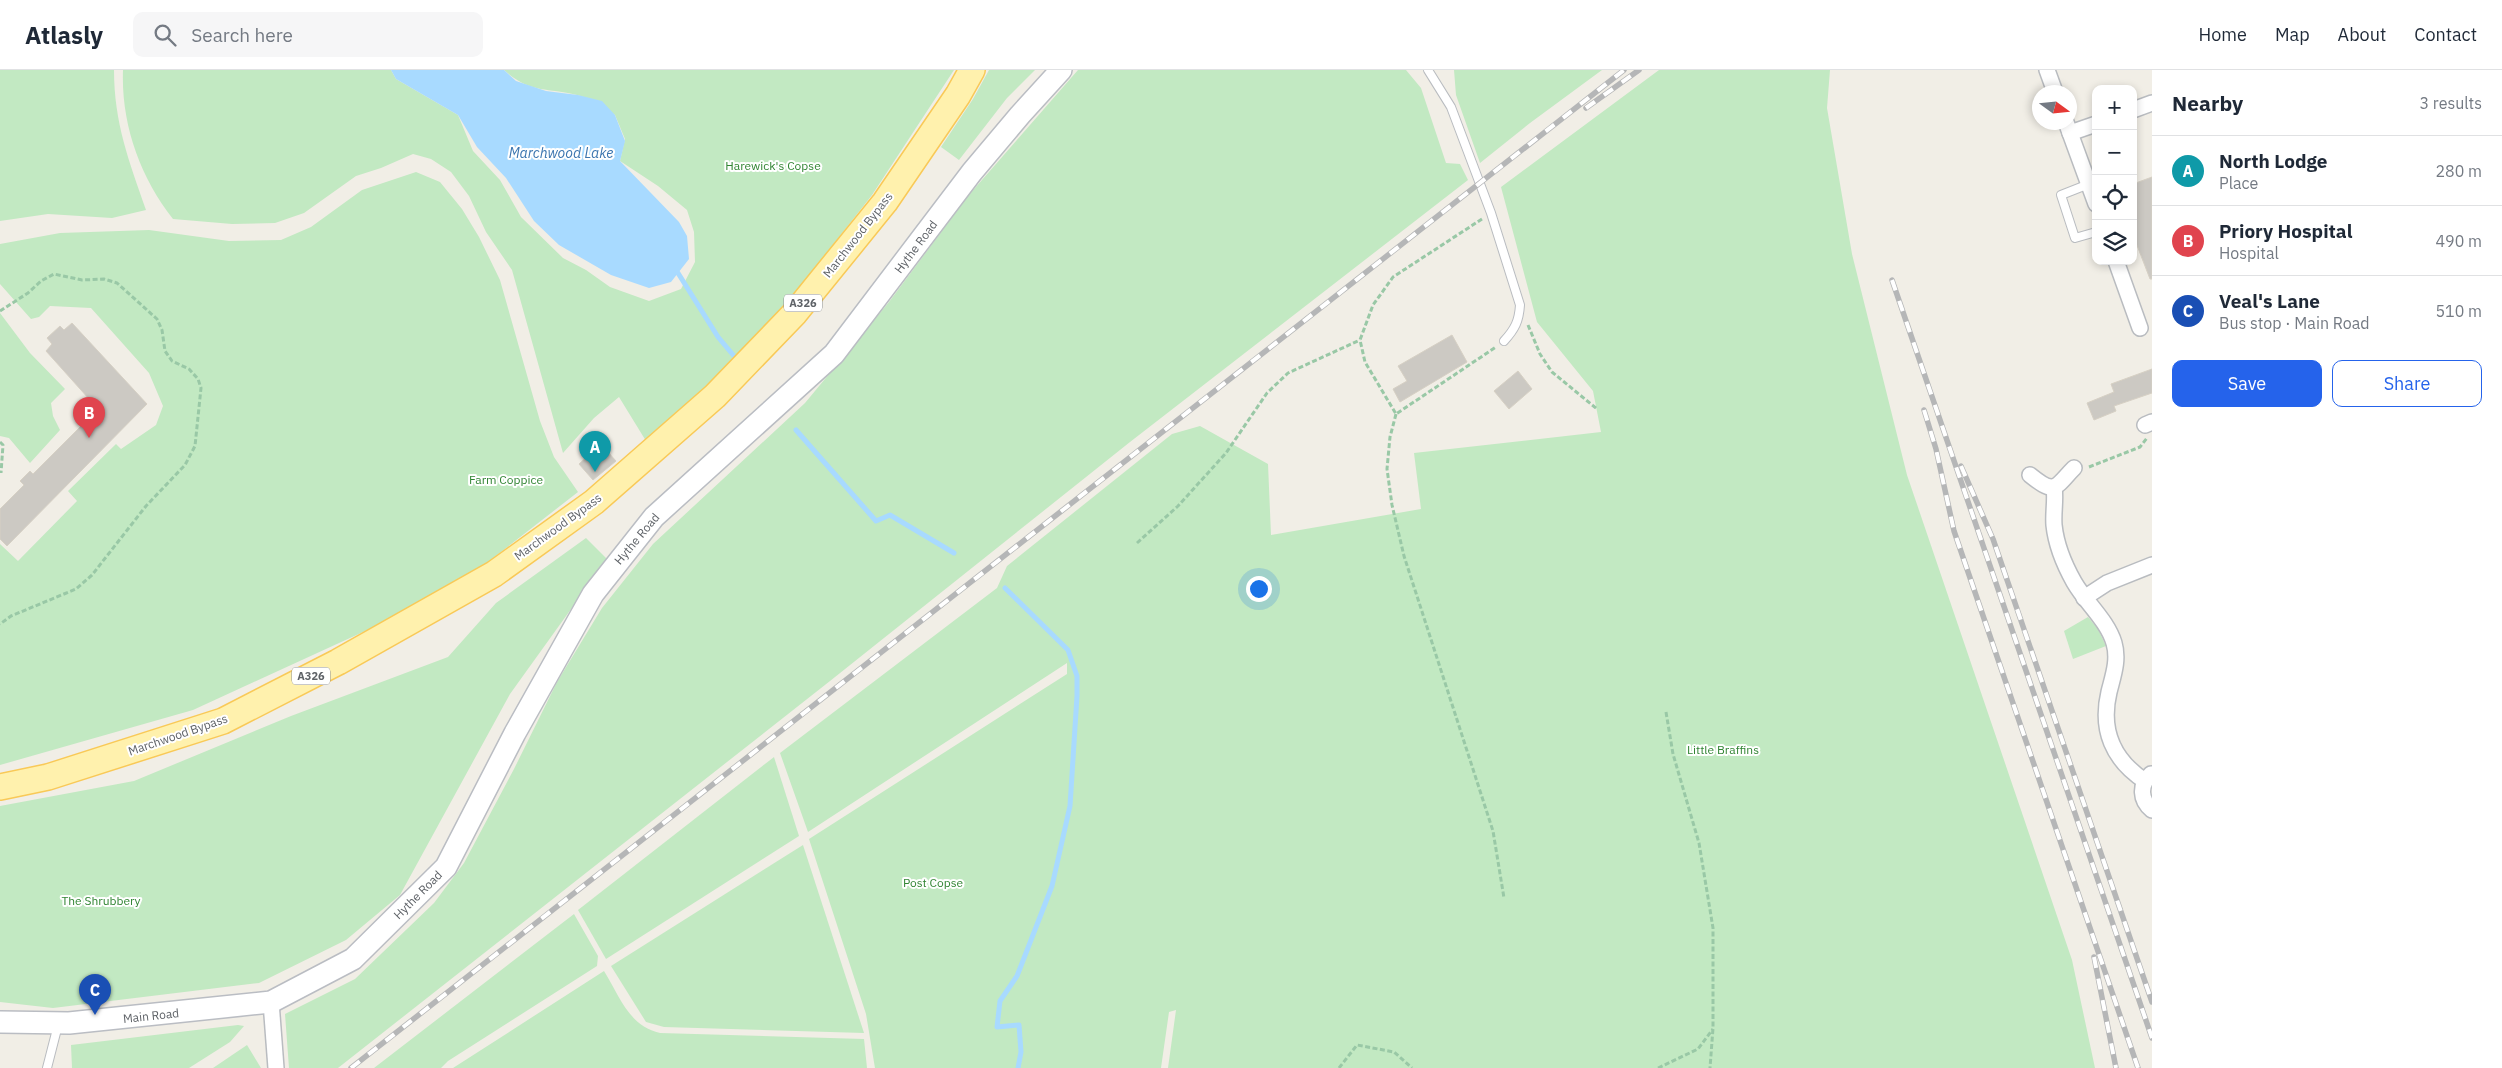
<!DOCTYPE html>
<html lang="en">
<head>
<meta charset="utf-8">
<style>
  :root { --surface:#fff; --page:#f6f6f7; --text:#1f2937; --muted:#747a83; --line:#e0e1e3; --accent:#2563eb }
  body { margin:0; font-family:"IBM Plex Sans",sans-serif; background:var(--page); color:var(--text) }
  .controls { position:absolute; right:15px; top:15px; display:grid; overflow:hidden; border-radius:10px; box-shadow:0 2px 8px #0003 }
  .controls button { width:45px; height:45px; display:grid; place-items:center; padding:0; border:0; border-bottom:1px solid var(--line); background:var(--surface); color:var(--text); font:25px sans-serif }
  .compass { position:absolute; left:2032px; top:15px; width:45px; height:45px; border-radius:50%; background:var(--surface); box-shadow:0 2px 8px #0003; rotate:105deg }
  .you { position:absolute; left:1258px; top:518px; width:18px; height:18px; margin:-12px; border:4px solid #fff; border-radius:50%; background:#1a73e8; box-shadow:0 0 0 8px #1a73e833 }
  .badge { display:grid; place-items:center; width:32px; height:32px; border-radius:50%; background:var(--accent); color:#fff; font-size:16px; font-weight:700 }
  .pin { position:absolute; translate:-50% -41px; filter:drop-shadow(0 1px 2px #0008) }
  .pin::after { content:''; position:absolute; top:26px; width:18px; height:15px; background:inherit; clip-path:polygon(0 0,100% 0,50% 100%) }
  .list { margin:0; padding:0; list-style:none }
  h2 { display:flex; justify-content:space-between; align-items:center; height:65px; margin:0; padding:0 20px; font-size:21px }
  h2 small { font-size:16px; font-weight:400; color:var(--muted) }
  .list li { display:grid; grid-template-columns:32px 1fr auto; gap:15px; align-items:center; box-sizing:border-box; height:70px; padding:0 20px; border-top:1px solid var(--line) }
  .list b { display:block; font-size:19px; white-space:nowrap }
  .list p { margin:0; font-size:16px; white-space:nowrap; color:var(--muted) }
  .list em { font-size:16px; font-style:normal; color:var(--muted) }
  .actions { display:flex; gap:10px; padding:15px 20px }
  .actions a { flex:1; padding:11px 0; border:1px solid var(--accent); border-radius:10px; text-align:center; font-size:18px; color:var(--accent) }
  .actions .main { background:var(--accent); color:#fff }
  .icon { flex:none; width:28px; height:28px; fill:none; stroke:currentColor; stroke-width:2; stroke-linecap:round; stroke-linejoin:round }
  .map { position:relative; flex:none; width:2152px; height:998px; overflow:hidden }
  header { display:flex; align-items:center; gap:30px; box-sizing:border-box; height:70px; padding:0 25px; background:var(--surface); border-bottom:1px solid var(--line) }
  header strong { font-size:24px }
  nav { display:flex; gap:28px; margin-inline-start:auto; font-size:18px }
  .search { width:350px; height:45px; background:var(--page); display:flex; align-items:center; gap:12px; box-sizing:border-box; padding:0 18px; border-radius:10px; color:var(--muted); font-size:19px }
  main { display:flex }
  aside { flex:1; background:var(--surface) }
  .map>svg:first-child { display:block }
</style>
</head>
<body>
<header>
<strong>Atlasly</strong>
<div class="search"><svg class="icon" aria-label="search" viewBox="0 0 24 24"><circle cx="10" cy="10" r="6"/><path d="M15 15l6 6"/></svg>Search here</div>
<nav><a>Home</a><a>Map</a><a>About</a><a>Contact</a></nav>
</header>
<main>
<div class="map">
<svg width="2152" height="998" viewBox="0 0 2152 998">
  <rect width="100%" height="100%" fill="#f1eee6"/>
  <g fill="#c2e9c2">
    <path d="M0 0H114C114 53 129 91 146 140L112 148 48 144 0 151Z"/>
    <path d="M123 0H391L396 9 458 45 473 81 500 110 521 147 563 188 586 200 610 217 649 231 681 219 695 192 694 162 687 140 658 116 620 91 625 69 615 45C604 38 590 28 577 25 546 17 531 24 504 0H954L872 125 785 236 706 317 646 371 619 327 594 348 563 383 512 200 486 162 469 126 451 102 431 89 413 84 381 98 356 106 304 143 275 153 232 154 173 149C140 107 121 54 123 0Z"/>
    <polygon points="989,0 1035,0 1007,28 959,90 941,77 973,29"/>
    <polygon points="1078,0 1406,0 1421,18 1446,93 1460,94 1468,110 1130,372 830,611 338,998 289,998 285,944 355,909 434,833 464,793 514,699 557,612 602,538 653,474 805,333 889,232 968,126"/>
    <polygon points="1454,0 1602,0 1530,53 1480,93 1456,25"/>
    <polygon points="1659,0 1830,0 1827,38 1852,184 1907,405 2072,890 2095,998 1168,998 1176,940 1169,942 1161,998 875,998 866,944 809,769 1067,604 1067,593 808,762 780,683 997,518 1007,496 1172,364 1200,356 1268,394 1271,465 1421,439 1414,383 1601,362 1593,321 1537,252 1501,117"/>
    <polygon points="416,102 440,112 462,139 479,167 500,210 540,351 554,387 578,422 488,492 411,540 193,640 0,695 0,474 18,491 77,431 68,421 116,374 121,379 156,355 163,336 149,303 91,238 50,236 39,247 31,249 0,214 0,174 60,163 149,160 229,171 281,170 311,157 362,120"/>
    <polygon points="0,243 30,283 65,319 51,333 53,346 60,360 30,393 9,368 0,366"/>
    <polygon points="586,468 607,489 510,624 400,825 346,870 259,913 53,938 0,932 0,736 134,711 291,646 448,587 496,533"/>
    <polygon points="2088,547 2098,559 2106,576 2073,589 2064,561"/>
    <polygon points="774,687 799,766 606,889 578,840"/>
    <polygon points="803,775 864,963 664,957 646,952 611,896"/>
    <polygon points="574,844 598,886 597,896 448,991 441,998 374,998"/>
    <path d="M604 901C620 927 629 956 660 963L864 969 867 998H453Z"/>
    <polygon points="238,955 244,956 230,972 189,998 72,998 71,975"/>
    <polygon points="247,975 261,998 213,998"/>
  </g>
  <polygon fill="#a8daff" points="391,0 504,0 516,11 546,21 578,25 602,31 615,45 625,71 620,91 679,152 687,166 689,189 671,212 649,218 611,205 559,175 534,151 506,108 477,77 458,45 396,9"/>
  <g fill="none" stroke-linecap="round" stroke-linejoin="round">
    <g stroke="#a8daff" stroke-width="5">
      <polyline points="678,203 718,267 734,286"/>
      <polyline points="796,360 876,451 890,445 954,483"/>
      <polyline points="1005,518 1068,580 1077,606 1077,626 1070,736 1052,816 1017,906 1000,931 997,957 1019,955 1021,982 1018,998"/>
    </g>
  </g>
  <g fill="#ccc9c3" stroke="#d6d0c4">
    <polygon points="2152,107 2152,209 2150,209 2133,165 2133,114"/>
    <polygon points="72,253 147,334 7,476 0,469 0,439 24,415 20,411 30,401 33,404 98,339 46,281 52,274 47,268 60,256 64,260"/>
    <polygon points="1452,265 1467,292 1400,332 1393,319 1407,311 1398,296"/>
    <polygon points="2152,299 2152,323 2114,336 2116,341 2094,350 2087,333 2114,322 2111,314"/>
    <polygon points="1518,301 1532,319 1509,339 1494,321"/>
    <polygon points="607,381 616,391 593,410 579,394 589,385 595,392"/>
  </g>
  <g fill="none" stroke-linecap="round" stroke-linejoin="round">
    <defs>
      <g id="lane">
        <path d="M1428 0 1451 37 1491 143 1520 235C1519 251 1515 259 1504 271"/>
        <polyline points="2089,114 2061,125 2075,168 2096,162"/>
        <polyline points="47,998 58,955"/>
      </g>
      <g id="street">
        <polyline points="2047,0 2055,22"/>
        <polyline points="2133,40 2152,33"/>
        <polyline points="2066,52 2096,134"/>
        <polyline points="2070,63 2096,54"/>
        <polyline points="2116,191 2140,258"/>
        <polyline points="2145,355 2152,352"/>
        <path d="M2030 405C2056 426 2055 417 2074 398"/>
        <path d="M2054 417C2056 429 2053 442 2054 455 2056 474 2065 496 2074 512 2086 533 2107 550 2114 573 2119 590 2113 606 2109 622 2100 660 2113 690 2145 711"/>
        <polyline points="2084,528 2107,513 2152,495"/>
        <path d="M2151 704C2139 715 2140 730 2152 740"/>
        <polyline points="271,932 276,998"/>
      </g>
      <polyline id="secondary" points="0,952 69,953 271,932 353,889 446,797 515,663 593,524 654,447 834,284 972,102 1020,45 1061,0"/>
      <polyline id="primary" points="0,717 48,707 223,651 338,592 494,504 594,432 715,326 795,243 885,132 958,25 972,0"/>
    </defs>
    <use href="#lane" stroke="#b9bcc0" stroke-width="10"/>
    <use href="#street" stroke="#b9bcc0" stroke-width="18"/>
    <use href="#secondary" stroke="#babdc3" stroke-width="24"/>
    <use href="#primary" stroke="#f9c957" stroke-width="28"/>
    <g stroke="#99c8a6" stroke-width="3" stroke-dasharray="5 2.5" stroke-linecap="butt">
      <polyline points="1482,149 1393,207 1373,235 1360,270 1365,292 1396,344 1496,277"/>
      <polyline points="0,241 28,223 41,211 54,204 82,210 104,209 117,213 157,249 162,260 165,281 172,291 189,299 198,309 201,318 195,376 185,395 146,436 92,505 76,519 11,546 0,554"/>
      <polyline points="1528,255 1540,284 1552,302 1597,339"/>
      <polyline points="1396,344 1390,367 1387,399 1392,435 1404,486 1493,761 1504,828"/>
      <polyline points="0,372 3,375 1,403"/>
      <polyline points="2089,397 2140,377 2147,368"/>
      <polyline points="1137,473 1178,436 1226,383 1267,323 1288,303 1360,270"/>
      <polyline points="1666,642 1673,684 1699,773 1713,858 1713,958 1710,998"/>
      <polyline points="1339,998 1357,975 1394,982 1412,998"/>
      <polyline points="1658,998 1698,979 1713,959"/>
    </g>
    <use href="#lane" stroke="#fff" stroke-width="8"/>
    <use href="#street" stroke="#fff" stroke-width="15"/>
    <use href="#secondary" stroke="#fff" stroke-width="21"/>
    <use href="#primary" stroke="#fff1ad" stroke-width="25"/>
    <defs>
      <g id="rail">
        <polyline points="1586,38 1639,0"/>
        <polyline points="1892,210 2152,968"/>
        <polyline points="1924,340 1936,379 1954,461 2138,998"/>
        <polyline points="1961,396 1993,469 2152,932"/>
        <polyline points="2094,887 2116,998"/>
        <polyline points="351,998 1624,0"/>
      </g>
    </defs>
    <use href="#rail" stroke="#b5b6b7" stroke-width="5.5"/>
    <use href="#rail" stroke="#fff" stroke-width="4" stroke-dasharray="11" stroke-linecap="butt"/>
  </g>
  <g text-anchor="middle" stroke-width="4" stroke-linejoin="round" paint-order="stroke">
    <g fill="#fff" stroke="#8e9195" stroke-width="1">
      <rect x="784" y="224.5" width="38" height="17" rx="4"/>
      <rect x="292" y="597.5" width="38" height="17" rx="4"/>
    </g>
    <g font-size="11" font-weight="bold" fill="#5e6267">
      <text x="803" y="237">A326</text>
      <text x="311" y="610">A326</text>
    </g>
    <g font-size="12" fill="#308432" stroke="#fff">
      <text x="773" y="100">Harewick's Copse</text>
      <text x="506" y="414">Farm Coppice</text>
      <text x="1723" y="684">Little Braffins</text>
      <text x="933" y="817">Post Copse</text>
      <text x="101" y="835">The Shrubbery</text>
    </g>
    <g font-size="12" fill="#5e6267" stroke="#fff">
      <text transform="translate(858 165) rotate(-52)" y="4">Marchwood Bypass</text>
      <text transform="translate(916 177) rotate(-53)" y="4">Hythe Road</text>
      <text transform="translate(558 457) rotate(-36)" y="4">Marchwood Bypass</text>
      <text transform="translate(637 469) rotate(-50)" y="4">Hythe Road</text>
      <text transform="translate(178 665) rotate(-19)" y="4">Marchwood Bypass</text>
      <text transform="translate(418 825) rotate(-45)" y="4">Hythe Road</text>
      <text transform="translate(151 946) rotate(-6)" y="4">Main Road</text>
    </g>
    <g font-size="14" font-style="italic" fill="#3b75af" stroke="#fff">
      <text x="561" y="88">Marchwood Lake</text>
    </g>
  </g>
</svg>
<div class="controls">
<button>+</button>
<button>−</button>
<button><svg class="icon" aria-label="locate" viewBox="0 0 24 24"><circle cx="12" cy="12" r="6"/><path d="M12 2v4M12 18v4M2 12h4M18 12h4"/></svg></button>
<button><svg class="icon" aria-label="layers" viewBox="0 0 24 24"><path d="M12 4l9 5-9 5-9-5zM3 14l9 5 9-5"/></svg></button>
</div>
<svg class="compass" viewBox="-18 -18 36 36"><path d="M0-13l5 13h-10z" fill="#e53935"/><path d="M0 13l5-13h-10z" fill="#747a83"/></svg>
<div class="you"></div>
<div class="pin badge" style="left:595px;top:402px;background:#0f9aa8">A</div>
<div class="pin badge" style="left:89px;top:368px;background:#e0444e">B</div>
<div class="pin badge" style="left:95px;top:945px;background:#1a4fb4">C</div>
</div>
<aside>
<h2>Nearby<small>3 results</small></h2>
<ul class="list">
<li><span class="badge" style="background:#0f9aa8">A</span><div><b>North Lodge</b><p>Place</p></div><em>280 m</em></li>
<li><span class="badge" style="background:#e0444e">B</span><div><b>Priory Hospital</b><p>Hospital</p></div><em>490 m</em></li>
<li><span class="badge" style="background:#1a4fb4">C</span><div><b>Veal's Lane</b><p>Bus stop · Main Road</p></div><em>510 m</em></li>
</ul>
<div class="actions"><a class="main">Save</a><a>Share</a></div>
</aside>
</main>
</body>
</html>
